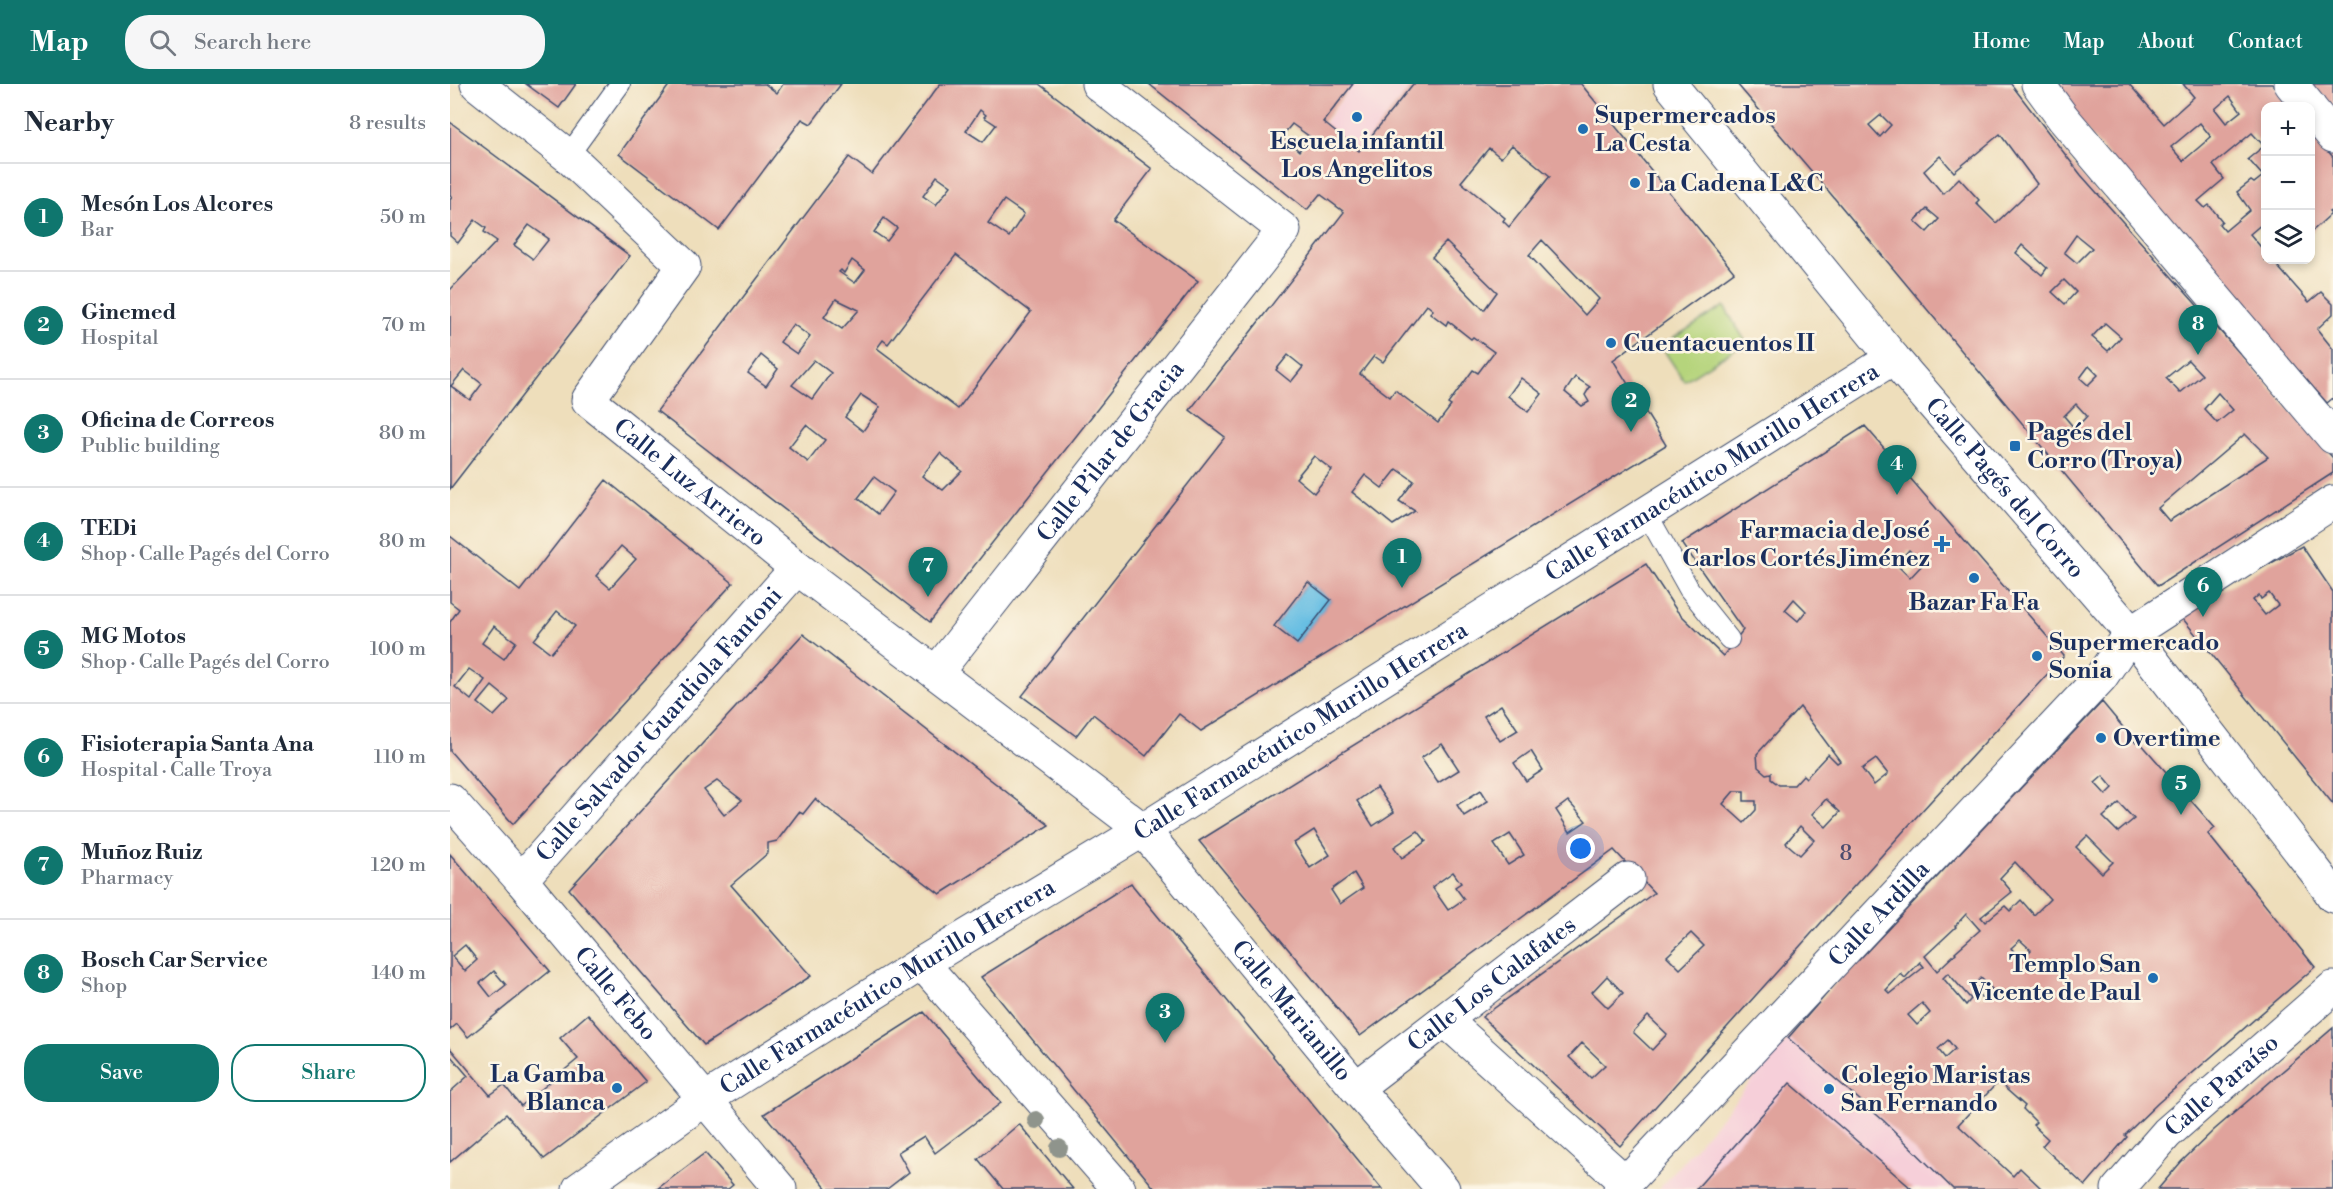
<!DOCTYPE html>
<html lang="en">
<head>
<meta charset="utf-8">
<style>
  :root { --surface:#fff; --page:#f6f6f7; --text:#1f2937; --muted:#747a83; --line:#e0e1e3; --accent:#0f766e }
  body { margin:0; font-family:"Libre Bodoni",serif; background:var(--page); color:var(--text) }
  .controls { position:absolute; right:18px; top:18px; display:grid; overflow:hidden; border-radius:12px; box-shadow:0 3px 9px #0003 }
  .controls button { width:54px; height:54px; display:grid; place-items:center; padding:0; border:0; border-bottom:2px solid var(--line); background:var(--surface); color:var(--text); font:30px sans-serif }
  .you { position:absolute; left:1131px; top:765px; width:21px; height:21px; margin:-15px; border:4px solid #fff; border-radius:50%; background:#1a73e8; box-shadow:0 0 0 9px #1a73e833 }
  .badge { display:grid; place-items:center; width:39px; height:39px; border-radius:50%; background:var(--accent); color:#fff; font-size:20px; font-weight:700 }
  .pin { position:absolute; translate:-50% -50px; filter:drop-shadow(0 2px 3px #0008) }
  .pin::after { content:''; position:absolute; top:32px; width:21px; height:18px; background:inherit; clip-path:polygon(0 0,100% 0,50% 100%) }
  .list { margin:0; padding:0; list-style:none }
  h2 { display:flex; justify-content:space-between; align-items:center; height:78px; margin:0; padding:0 24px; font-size:26px }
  h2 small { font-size:20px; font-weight:400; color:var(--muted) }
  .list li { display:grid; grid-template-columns:39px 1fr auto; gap:18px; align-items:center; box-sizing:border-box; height:108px; padding:0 24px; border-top:2px solid var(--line) }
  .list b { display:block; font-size:22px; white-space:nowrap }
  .list p { margin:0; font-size:20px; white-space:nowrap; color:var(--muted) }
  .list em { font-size:20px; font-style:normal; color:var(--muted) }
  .actions { display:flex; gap:12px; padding:18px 24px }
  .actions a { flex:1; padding:14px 0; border:2px solid var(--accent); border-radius:24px; text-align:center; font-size:21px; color:var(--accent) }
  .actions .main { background:var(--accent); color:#fff }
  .icon { flex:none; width:33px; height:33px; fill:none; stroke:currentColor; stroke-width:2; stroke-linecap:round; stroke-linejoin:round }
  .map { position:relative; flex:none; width:1883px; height:1105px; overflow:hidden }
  header { display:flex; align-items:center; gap:36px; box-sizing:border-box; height:84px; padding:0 30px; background:var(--accent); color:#fff }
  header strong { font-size:28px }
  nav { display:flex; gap:33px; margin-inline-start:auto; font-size:21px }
  .search { width:420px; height:54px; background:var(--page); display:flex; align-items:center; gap:15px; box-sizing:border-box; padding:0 21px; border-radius:24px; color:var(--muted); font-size:22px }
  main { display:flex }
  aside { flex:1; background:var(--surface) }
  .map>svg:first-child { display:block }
</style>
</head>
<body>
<header>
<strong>Map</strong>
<div class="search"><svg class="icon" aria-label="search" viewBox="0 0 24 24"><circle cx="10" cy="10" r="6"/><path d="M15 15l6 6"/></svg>Search here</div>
<nav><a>Home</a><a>Map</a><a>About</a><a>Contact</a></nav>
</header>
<main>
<aside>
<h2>Nearby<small>8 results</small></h2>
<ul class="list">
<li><span class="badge">1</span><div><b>Mesón Los Alcores</b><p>Bar</p></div><em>50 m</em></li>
<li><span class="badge">2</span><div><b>Ginemed</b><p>Hospital</p></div><em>70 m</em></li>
<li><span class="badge">3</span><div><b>Oficina de Correos</b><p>Public building</p></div><em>80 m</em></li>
<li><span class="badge">4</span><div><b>TEDi</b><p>Shop · Calle Pagés del Corro</p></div><em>80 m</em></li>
<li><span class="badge">5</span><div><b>MG Motos</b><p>Shop · Calle Pagés del Corro</p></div><em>100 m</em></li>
<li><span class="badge">6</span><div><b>Fisioterapia Santa Ana</b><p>Hospital · Calle Troya</p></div><em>110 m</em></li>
<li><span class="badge">7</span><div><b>Muñoz Ruiz</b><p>Pharmacy</p></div><em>120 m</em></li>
<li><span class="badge">8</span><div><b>Bosch Car Service</b><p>Shop</p></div><em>140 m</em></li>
</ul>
<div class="actions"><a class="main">Save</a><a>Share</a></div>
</aside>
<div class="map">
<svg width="1883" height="1105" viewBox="0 0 1883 1105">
  <rect width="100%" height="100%" fill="#fcf5e5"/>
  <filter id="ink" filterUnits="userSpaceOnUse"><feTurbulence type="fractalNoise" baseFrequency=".0167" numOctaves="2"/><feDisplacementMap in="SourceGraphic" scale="12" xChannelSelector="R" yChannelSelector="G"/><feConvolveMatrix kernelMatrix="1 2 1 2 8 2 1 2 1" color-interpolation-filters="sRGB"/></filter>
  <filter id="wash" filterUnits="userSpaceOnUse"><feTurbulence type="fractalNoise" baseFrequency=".008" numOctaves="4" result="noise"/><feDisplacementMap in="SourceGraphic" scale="24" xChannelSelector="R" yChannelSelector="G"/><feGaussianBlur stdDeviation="1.35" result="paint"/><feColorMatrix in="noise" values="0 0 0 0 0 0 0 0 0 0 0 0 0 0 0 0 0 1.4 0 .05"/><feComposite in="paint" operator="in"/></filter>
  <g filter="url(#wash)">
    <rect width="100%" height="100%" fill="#eedebb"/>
    <g fill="#f6cfd9">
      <polygon points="903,0 963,0 909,67 874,39"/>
      <polygon points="1408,874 1493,972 1435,1037 1503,1105 1209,1105"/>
    </g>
    <polygon fill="#b5d47b" stroke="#68826c" stroke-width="1.5" points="1274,222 1296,258 1234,297 1211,262"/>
    <polygon fill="#66bee3" stroke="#4076a0" stroke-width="1.5" points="858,498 881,516 847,560 824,542"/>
    <g id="blocks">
      <g fill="#e0a39c" fill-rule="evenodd">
        <polygon points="76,0 126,0 109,24"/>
        <polygon points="220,0 315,0 327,9 333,0 391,0 361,40 352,35 269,146 169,70"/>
        <path d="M490 0H589L702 85 663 136 748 197 480 538 207 327 399 73 422 90ZM530 26 536 31 534 33 546 41 533 58 516 47ZM487 92 501 102 486 121 473 112ZM554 116 574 130 559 153 538 139ZM434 134 447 144 437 157 424 148ZM506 171 581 228 508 325 427 264 433 256 438 260ZM402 176 415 186 405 199 389 188 391 186 394 189ZM386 215 409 226 392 245 374 233ZM343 240 360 253 347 270 330 258ZM311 271 328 285 316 302 298 289ZM364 276 381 289 362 315 342 301ZM411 311 430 323 413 347 395 333ZM356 341 375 356 358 378 339 363ZM490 369 512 387 493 406 472 392ZM424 393 444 408 428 430 408 414Z"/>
        <path d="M699 0H903L873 38 909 67 963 0H1131L1284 188 1163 276 1216 361 751 647 729 630 696 672 643 630 626 652 572 612 775 353 740 326 894 128 870 110 857 126ZM842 40 860 53 849 67 832 52ZM1062 61 1100 92 1059 143 1053 137 1055 134 1011 98 1039 64 1051 74ZM1092 156 1149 215 1135 231 1079 171ZM996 158 1047 208 1034 226 982 173ZM977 221 983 226 980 229 996 241 998 237 1021 255 1023 253 1044 268 1028 289 1023 286 998 320 1001 322 988 339 945 306 940 313 910 290 924 272 933 278ZM838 271 853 283 841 298 826 286ZM1125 293 1140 303 1135 311 1139 318 1132 322 1115 308ZM1071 294 1092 310 1078 328 1058 312ZM864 372 882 386 864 409 846 394ZM947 385 964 397 949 417 965 427 943 441 902 408 915 391 932 404ZM858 498 881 516 847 560 824 542Z"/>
        <path d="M1287 0H1561L1631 91 1883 374V389L1708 502 1375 103ZM1431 31 1441 41 1430 53 1419 41ZM1550 50 1587 100 1546 139 1526 119 1529 116 1509 94 1493 110 1474 87 1490 72 1504 88ZM1477 125 1489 135 1477 148 1465 137ZM1626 151 1642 164 1627 179 1614 168ZM1572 161 1597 184 1592 191 1566 169ZM1614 196 1626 208 1615 220 1602 208ZM1655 239 1671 253 1658 267 1642 253ZM1738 276 1752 291 1730 309 1716 294ZM1639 282 1648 291 1638 301 1630 294ZM1768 309 1783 326 1767 339 1754 325ZM1626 320 1637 332 1625 345 1614 332ZM1795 350 1818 373 1719 437 1708 424Z"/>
        <path d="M1595 0H1679L1714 40 1744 13 1733 0H1822L1841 22H1815V141L1813 139 1800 150 1815 168V176H1822L1859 218 1871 208 1883 220V230L1867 245 1883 265V314L1877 319ZM1780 12 1791 27 1776 39 1765 25ZM1750 39 1761 53 1733 77 1721 63ZM1802 49 1814 62 1798 75 1813 92 1804 99 1801 97 1787 108 1800 126 1775 147 1769 140 1772 137 1759 121 1755 124 1748 117 1774 95 1763 81Z"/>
        <polygon points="1860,0 1883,0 1883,28"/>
        <path d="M0 38 180 172 0 405V206L47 157 34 148 36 144 25 136 8 159 0 152V116L2 113 0 111ZM79 141 99 155 83 175 64 161ZM14 286 32 300 20 316 1 302Z"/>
        <polygon points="1860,46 1883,73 1883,126 1879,128 1881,130 1860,149"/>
        <path d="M1415 342 1614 572 1469 730 1170 1062 1032 933 1204 809 1164 766 910 952 749 757 1196 480 1227 527 1273 572 1293 546 1232 459ZM1459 466 1473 480 1460 494 1446 480ZM1344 515 1356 527 1348 537 1335 526ZM1051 621 1068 646 1050 657 1034 632ZM1350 623 1390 677 1387 679 1378 670 1356 694 1353 691 1344 701H1329L1321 695V689L1316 690 1308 683 1307 670ZM992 660 1009 686 988 699 971 674ZM1081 667 1093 686 1076 697 1064 679ZM1426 675 1438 690 1424 701 1412 685ZM927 703 944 728 923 742 907 717ZM1031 706 1038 717 1014 732 1007 721ZM1284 707H1294V717H1306V726L1294 739 1273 720ZM1376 715 1390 728 1376 743 1362 730ZM1118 717 1136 737 1120 748 1106 726ZM1350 742 1364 756 1350 771 1336 759ZM864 746 880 771 860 784 844 759ZM968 747 976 757 952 774 944 763ZM1060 750 1074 771 1058 781 1044 760ZM1003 788 1011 799 1005 803 1014 815 998 826 982 803ZM904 789 913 804 890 820 881 806ZM1241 849 1254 862 1230 885 1217 872ZM1157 892 1173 909 1158 924 1142 908ZM1198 932 1217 950 1202 966 1183 948ZM1132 959 1155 981 1141 994 1119 973Z"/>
        <path d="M156 396 283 499 63 740 0 667V538L9 525 0 518V452L70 507ZM171 462 186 475 160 504 146 492ZM107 527 125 542 101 569 84 556ZM44 542 66 558 54 575 32 559ZM19 585 35 596 21 616 5 603ZM42 602 59 616 44 632 28 619Z"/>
        <path d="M1852 462 1883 508V720L1729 530ZM1819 509 1828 521 1815 531 1803 516 1809 511 1811 515Z"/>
        <path d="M353 550 599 741 490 810 365 715 353 730 349 728 327 757 318 759V769L281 801 361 892 254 961 119 805ZM267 697 292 716 274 731 254 706Z"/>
        <path d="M1652 618 1686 659 1689 657 1765 744 1758 750 1865 883 1708 1019 1675 1051 1677 1053 1635 1102 1592 1062 1598 1055 1583 1041 1586 1038 1573 1025 1575 1022 1548 998 1508 1041 1563 1092 1570 1084 1592 1105H1503L1434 1037 1338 954 1408 874 1409 876ZM1653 692 1663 704 1656 711 1645 699ZM1669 719 1684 735 1668 748 1653 733ZM1637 752 1663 778 1652 789 1626 763ZM1565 778 1600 815 1584 831 1571 816 1560 827 1555 822 1535 838 1531 833 1562 808 1550 794ZM1516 830 1530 846 1505 868 1506 869 1487 887 1475 872 1506 843 1505 842ZM1570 856 1581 866 1571 876 1561 864ZM1470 878 1474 883 1440 910 1436 906 1451 890 1455 894ZM1498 889 1521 915 1516 921 1493 894ZM1531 894 1542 905 1532 914 1522 904ZM1472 919 1480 929 1467 941 1458 931ZM1498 956 1505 965 1495 974 1488 965Z"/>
        <path d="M0 770 100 887 18 953 7 940 0 946ZM15 861 27 876 15 887 2 872ZM44 887 56 901 41 913 30 899Z"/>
        <polygon points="681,799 683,802 932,1105 705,1105 531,893"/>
        <polygon points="474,928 551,1019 485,1069 474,1052 448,1068 459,1088 437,1105 377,1105 314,1030"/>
        <polygon points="138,930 196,998 94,1075 56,1030 0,1078 0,1008 18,992 0,971 0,964 40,1011 54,1001 71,1022 128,975 110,954"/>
        <polygon points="1883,944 1883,1105 1708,1105 1731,1078 1764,1046"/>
        <polygon points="1340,999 1462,1105 1246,1105"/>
        <polygon points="569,1040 623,1105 553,1105 528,1075"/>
        <polygon points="255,1069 283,1101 278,1105 207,1105"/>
      </g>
    </g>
  </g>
  <g filter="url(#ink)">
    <use href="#blocks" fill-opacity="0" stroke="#3b496c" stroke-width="1.5"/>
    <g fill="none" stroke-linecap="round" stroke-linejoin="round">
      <defs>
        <g id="service">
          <polyline points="118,72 170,0"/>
          <polyline points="1197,430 1239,505 1279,555"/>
        </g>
        <g id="minor">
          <path id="s1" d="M27 0 118 72 234 182 138 316 347 484 693 746 906 1004 993 1105"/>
          <polyline points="1588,0 1613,34 1883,353"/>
          <polyline points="1841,0 1859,22"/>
          <polyline points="1860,24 1883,52"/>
          <path id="s2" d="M486 589 834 146 648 0"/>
          <path id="s3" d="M0 716 71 796 330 1105"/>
          <path id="s4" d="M71 796 347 484"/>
          <polyline points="472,879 669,1105"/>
          <polyline points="995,936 1175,1098"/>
          <path id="s5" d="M906 1004 1178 795"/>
          <path id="s6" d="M129 1105 254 1016 472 879 693 746 1443 274"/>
          <path id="s7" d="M1170 1105 1651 593 1681 549 1883 418"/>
          <path id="s8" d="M1668 1105 1717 1049 1883 904"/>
        </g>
        <g id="secondary">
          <path id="s9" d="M1220 0 1443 274 1681 549 1870 793 1883 812"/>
        </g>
      </defs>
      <use href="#service" stroke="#3b496c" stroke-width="22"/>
      <use href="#minor" stroke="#3b496c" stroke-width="35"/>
      <use href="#secondary" stroke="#3b496c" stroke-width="35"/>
      <use href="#service" stroke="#fff" stroke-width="20"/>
      <use href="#minor" stroke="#fff" stroke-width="33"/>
      <use href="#secondary" stroke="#fff" stroke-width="33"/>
    </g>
    <g fill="#8f948c">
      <circle cx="586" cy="1036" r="9"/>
      <circle cx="609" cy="1064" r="9"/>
    </g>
  </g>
  <g fill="#1f6fb2" stroke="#fcf5e5" stroke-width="2">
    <circle cx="907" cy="33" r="6"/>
    <circle cx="1133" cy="45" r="6"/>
    <circle cx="1185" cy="99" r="6"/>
    <circle cx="1161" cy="259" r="6"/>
    <rect x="1559" y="356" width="12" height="12" rx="3"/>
    <path d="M1489 451h6v6h6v6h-6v6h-6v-6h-6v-6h6z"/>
    <circle cx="1524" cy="494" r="6"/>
    <circle cx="1587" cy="572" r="6"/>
    <circle cx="1651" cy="654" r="6"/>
    <circle cx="1703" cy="894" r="6"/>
    <circle cx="167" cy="1004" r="6"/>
    <circle cx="1379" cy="1005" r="6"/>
  </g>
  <g text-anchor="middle" stroke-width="5" stroke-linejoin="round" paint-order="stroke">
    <g font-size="21" fill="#4c4c6e">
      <text x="1396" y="776">8</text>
    </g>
    <g font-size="24" font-weight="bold" fill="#1b2f5e" stroke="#fcf5e5" text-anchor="start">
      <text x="1145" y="39">Supermercados<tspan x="1145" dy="28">La Cesta</tspan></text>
      <text x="907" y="65" text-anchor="middle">Escuela infantil<tspan x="907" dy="28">Los Angelitos</tspan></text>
      <text x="1197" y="107">La Cadena L&amp;C</text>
      <text x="1173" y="267">Cuentacuentos II</text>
      <text x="1577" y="356">Pagés del<tspan x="1577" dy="28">Corro (Troya)</tspan></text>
      <text x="1480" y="454" text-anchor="end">Farmacia de José<tspan x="1480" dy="28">Carlos Cortés Jiménez</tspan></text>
      <text x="1524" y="526" text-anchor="middle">Bazar Fa Fa</text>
      <text x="1599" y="566">Supermercado<tspan x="1599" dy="28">Sonia</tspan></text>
      <text x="1663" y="662">Overtime</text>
      <text x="1691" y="888" text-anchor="end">Templo San<tspan x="1691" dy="28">Vicente de Paul</tspan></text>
      <text x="155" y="998" text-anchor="end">La Gamba<tspan x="155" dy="28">Blanca</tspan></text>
      <text x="1391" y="999">Colegio Maristas<tspan x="1391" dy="28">San Fernando</tspan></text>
    </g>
    <g font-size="24" fill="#1b2f5e" stroke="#fcf5e5">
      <text dy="8" stroke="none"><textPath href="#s2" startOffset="282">Calle Pilar de Gracia</textPath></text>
      <text dy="8" stroke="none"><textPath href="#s6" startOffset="1341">Calle Farmacéutico Murillo Herrera</textPath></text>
      <text dy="8" stroke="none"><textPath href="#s1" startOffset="572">Calle Luz Arriero</textPath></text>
      <text dy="8" stroke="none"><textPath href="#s9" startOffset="525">Calle Pagés del Corro</textPath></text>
      <text dy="8" stroke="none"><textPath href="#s4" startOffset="208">Calle Salvador Guardiola Fantoni</textPath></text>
      <text dy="8" stroke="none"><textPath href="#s6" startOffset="855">Calle Farmacéutico Murillo Herrera</textPath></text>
      <text dy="8" stroke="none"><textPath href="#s7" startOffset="378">Calle Ardilla</textPath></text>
      <text dy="8" stroke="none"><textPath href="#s5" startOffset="171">Calle Los Calafates</textPath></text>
      <text dy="8" stroke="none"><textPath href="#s6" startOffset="369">Calle Farmacéutico Murillo Herrera</textPath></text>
      <text dy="8" stroke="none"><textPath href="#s3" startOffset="255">Calle Febo</textPath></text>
      <text dy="8" stroke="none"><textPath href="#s1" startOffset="1377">Calle Marianillo</textPath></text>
      <text dy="8" stroke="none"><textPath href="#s8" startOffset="147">Calle Paraíso</textPath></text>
    </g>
  </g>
</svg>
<div class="controls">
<button>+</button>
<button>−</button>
<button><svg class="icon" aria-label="layers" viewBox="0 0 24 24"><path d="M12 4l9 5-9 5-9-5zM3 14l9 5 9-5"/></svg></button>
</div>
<div class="you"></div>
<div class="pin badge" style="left:952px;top:504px">1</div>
<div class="pin badge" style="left:1181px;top:348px">2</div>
<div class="pin badge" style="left:715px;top:959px">3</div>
<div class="pin badge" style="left:1447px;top:411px">4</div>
<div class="pin badge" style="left:1731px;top:731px">5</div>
<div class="pin badge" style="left:1753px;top:533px">6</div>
<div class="pin badge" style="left:478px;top:513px">7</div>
<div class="pin badge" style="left:1748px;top:271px">8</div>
</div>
</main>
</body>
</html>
